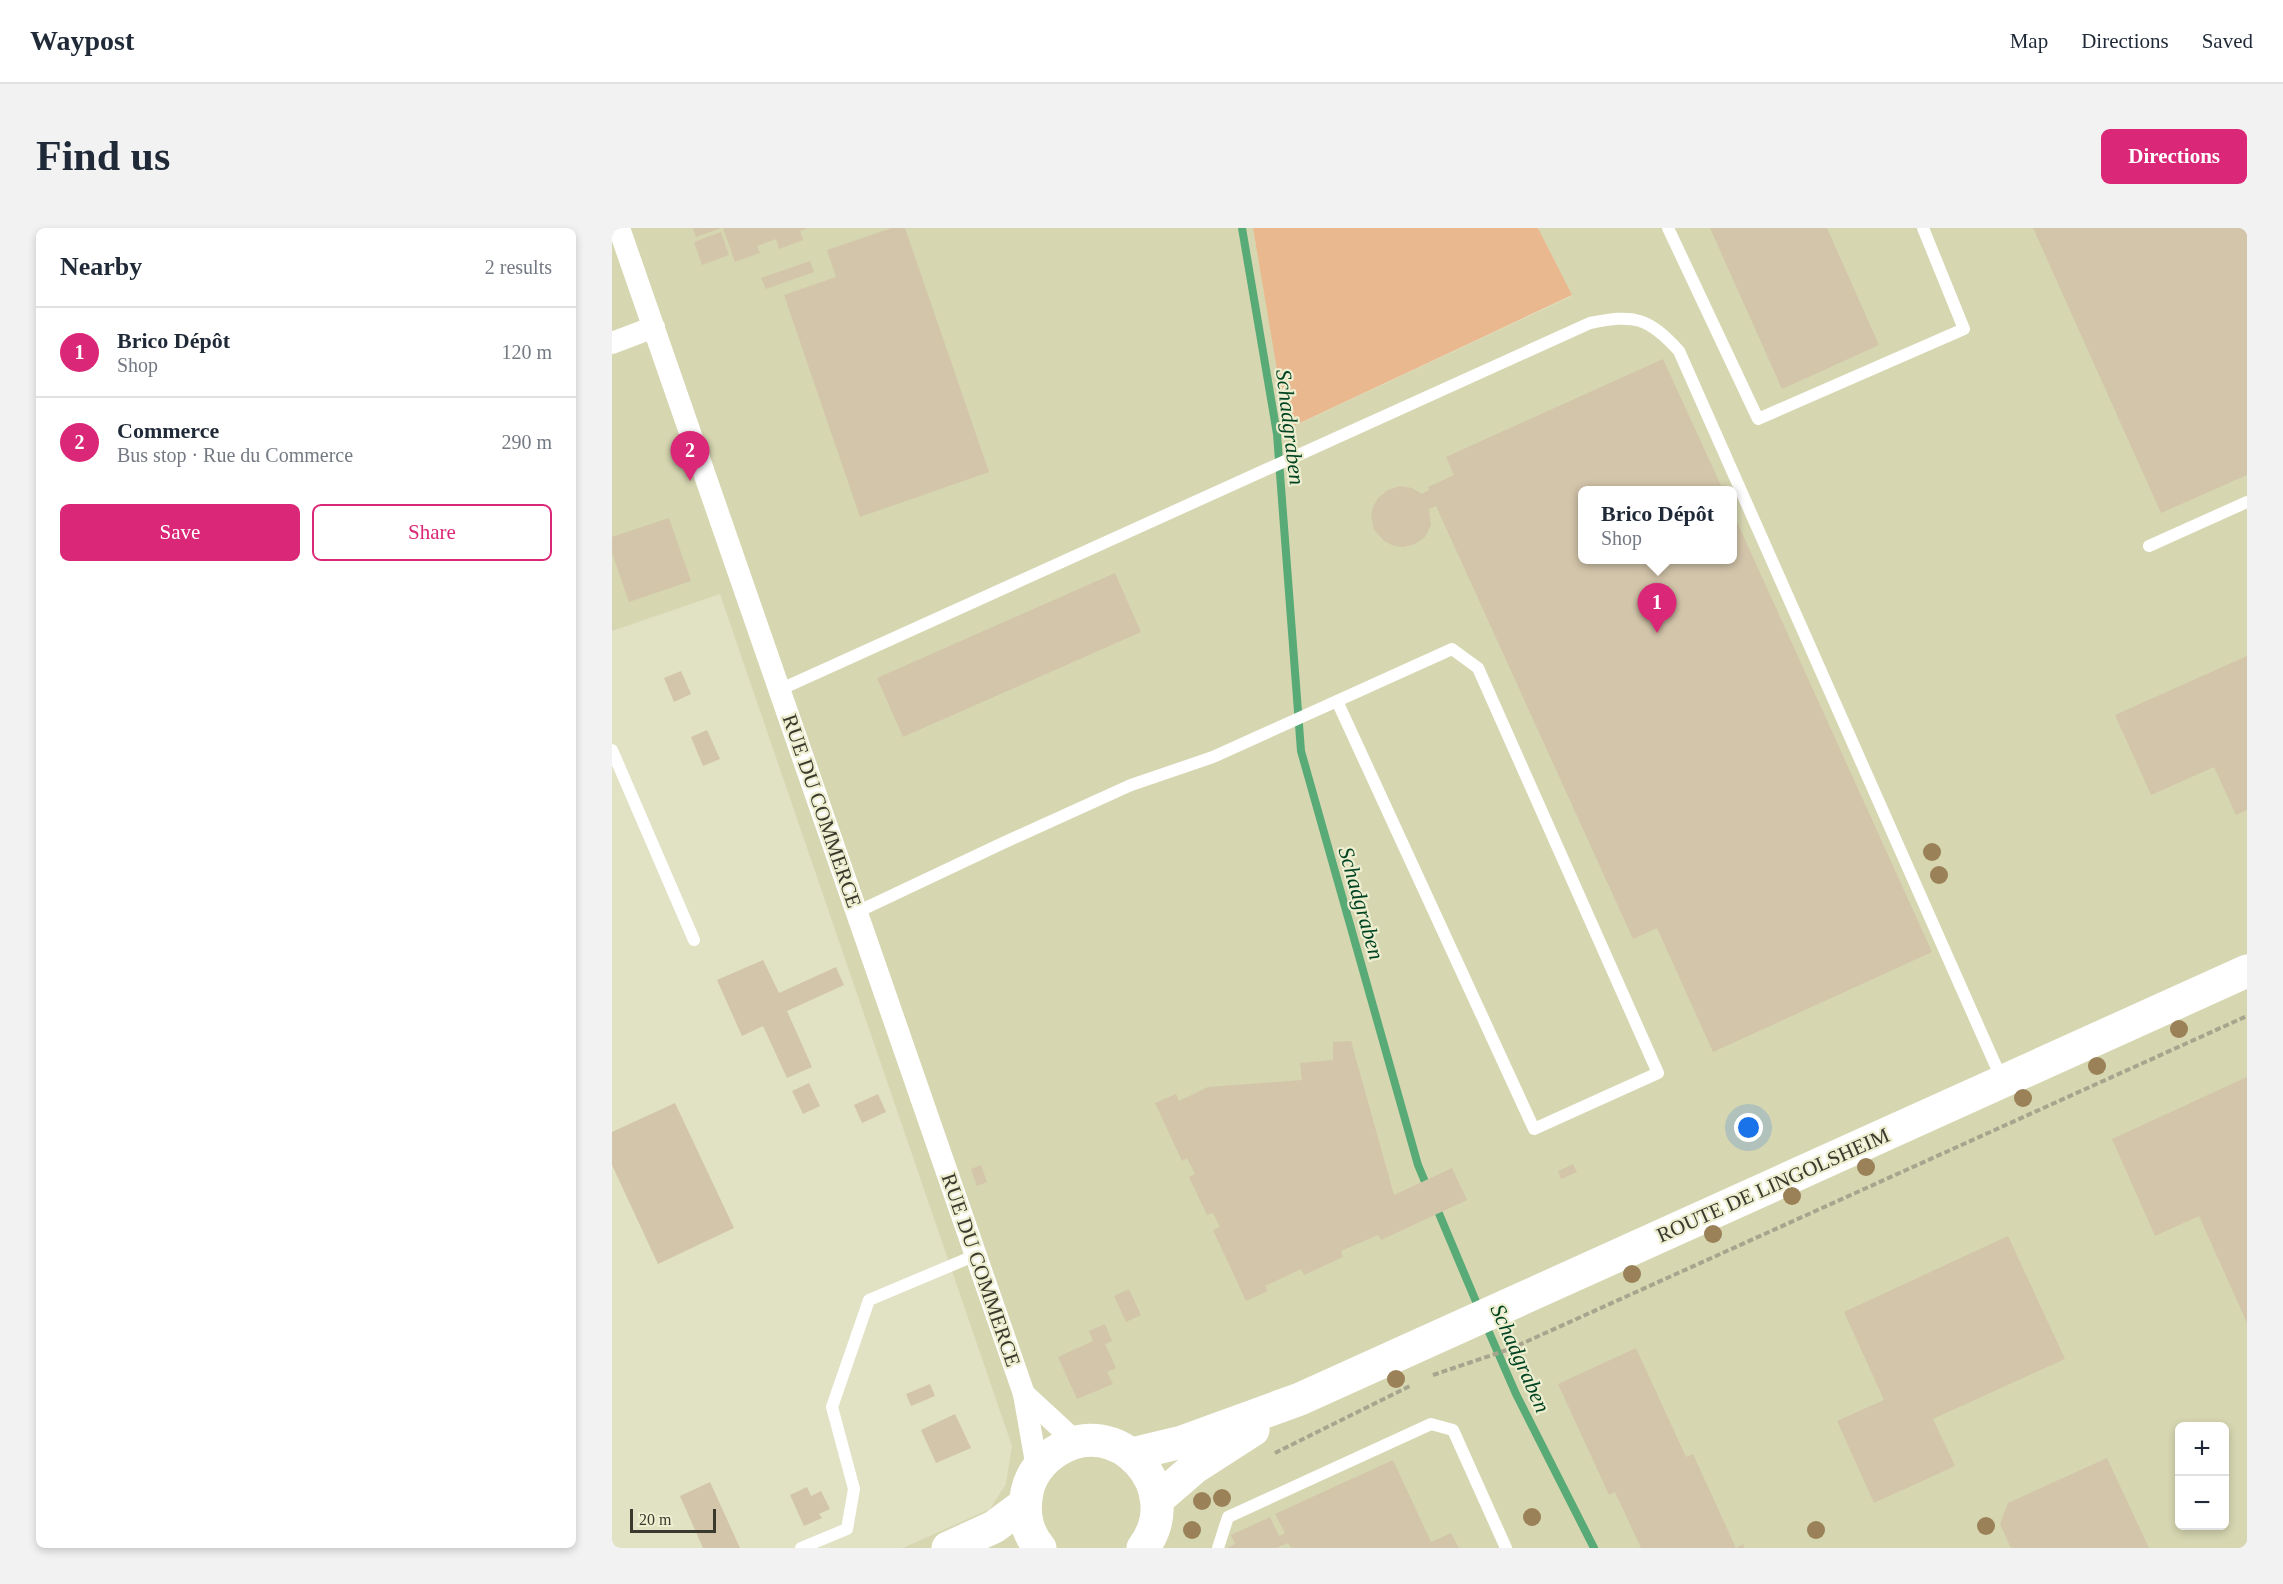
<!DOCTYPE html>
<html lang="en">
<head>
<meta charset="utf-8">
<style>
  :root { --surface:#fff; --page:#f2f2f3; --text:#1f2937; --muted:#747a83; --line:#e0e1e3; --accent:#db2777 }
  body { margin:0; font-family:Georgia,serif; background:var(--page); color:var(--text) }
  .controls { position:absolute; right:18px; bottom:18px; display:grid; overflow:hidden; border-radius:9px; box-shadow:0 3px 9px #0003 }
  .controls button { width:54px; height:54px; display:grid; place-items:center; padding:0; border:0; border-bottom:2px solid var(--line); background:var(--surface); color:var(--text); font:30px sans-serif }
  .scale { position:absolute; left:18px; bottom:15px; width:86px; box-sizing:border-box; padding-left:6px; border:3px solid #39392d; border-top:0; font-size:16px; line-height:21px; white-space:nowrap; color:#39392d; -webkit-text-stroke:4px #eeefd1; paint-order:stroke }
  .you { position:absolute; left:1137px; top:900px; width:21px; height:21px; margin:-15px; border:4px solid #fff; border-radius:50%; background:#1a73e8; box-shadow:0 0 0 9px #1a73e833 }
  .badge { display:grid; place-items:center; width:39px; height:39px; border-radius:50%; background:var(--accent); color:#fff; font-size:20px; font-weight:700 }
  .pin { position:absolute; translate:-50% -50px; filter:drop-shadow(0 2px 3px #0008) }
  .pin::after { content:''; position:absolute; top:32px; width:21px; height:18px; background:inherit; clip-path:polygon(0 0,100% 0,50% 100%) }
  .popup { position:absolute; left:966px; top:258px; width:159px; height:78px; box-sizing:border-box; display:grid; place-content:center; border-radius:9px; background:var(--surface); filter:drop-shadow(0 2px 4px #0005); font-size:20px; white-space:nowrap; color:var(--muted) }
  .popup b { font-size:22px; color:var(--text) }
  .popup::after { content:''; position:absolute; left:50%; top:100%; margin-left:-12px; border:12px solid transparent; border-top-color:var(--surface) }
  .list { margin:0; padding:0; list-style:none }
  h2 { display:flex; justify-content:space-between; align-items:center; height:78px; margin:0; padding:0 24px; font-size:26px }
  h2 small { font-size:20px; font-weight:400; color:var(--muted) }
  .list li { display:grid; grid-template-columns:39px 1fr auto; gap:18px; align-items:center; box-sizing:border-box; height:90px; padding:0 24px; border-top:2px solid var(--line) }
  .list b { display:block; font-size:22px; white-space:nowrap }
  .list p { margin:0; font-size:20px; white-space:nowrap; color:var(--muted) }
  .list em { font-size:20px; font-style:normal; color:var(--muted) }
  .actions { display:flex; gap:12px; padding:18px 24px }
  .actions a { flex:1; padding:14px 0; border:2px solid var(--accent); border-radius:9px; text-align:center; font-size:21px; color:var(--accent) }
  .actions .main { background:var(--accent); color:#fff }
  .map { position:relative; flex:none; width:1635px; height:1320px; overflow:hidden; border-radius:9px }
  header { display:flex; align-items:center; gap:36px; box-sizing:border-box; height:84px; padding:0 30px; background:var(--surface); border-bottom:2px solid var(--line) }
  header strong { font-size:28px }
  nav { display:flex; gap:33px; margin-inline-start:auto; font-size:21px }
  .intro { display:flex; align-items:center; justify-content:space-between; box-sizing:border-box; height:144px; padding:0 36px }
  h1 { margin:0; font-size:42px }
  .button { padding:15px 27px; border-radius:9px; background:var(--accent); color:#fff; font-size:21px; font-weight:700 }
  main { display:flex; gap:36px; padding:0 36px }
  aside { flex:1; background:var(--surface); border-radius:9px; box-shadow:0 3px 9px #0003 }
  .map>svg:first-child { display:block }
</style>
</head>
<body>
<header>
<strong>Waypost</strong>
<nav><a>Map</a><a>Directions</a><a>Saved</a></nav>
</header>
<div class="intro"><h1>Find us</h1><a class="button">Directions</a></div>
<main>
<aside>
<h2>Nearby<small>2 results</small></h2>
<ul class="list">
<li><span class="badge">1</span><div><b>Brico Dépôt</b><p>Shop</p></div><em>120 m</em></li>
<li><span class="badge">2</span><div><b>Commerce</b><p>Bus stop · Rue du Commerce</p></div><em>290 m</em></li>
</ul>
<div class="actions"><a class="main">Save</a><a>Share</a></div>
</aside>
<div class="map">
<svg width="1635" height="1320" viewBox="0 0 1635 1320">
  <rect width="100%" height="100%" fill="#e1e1c4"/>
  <path fill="#d6d6b1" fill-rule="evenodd" d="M0 0H641L676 201 960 68 926 0H1635V1320H291L378 1281 394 1256 400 1218 108 366 0 403ZM970 262H1120V332H970ZM1568 1198H1612V1298H1568Z"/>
  <polygon fill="#eab88f" points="641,0 926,0 960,67 675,201"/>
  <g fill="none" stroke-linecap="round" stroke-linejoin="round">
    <g stroke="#58ab76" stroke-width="8">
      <polyline points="630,0 665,206 689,523 806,937 816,961"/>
      <polyline points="823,976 868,1083"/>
      <polyline points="873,1095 904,1166 982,1320"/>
    </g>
  </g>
  <g fill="#d3c5aa">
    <polygon points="81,0 109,0 84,9"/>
    <polygon points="111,0 195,0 188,3 191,12 167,21 164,11 145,18 148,25 123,34"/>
    <polygon points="280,0 293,0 377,244 248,289 172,67 224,49 215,22"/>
    <polygon points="1098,0 1215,0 1267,117 1170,161"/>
    <polygon points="1421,0 1635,0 1635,247 1549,285"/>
    <polygon points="109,4 117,27 90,37 82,14"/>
    <polygon points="198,33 202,44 154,61 149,50"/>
    <polygon points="1051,131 1111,262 970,262 970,332 1120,332 1120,283 1320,724 1101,824 1045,700 1021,711 824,278 817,281 819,297 813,309 803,316 791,319 782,318 772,313 762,302 759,289 761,279 766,270 776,262 788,258 800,260 810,266 817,262 816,259 842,247 834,229"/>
    <polygon points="57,290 79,353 17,374 0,325 0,309"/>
    <polygon points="503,345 529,404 291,509 265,450"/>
    <polygon points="1635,428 1635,582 1624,587 1602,539 1539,567 1503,487"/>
    <polygon points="69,443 79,466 62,474 52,450"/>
    <polygon points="95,502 108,531 91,538 79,509"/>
    <polygon points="151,732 167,765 224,739 232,757 175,783 200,839 175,850 151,798 130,808 105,752"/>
    <polygon points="739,813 782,967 840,940 855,972 769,1012 766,1007 729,1023 731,1029 692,1047 689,1041 653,1058 656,1063 634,1073 601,1002 608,999 601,985 595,987 577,949 583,946 575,930 570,933 543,875 564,866 567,873 596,859 690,852 688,835 721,832 721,814"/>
    <polygon points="1635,849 1635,1095 1587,988 1543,1008 1500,911"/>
    <polygon points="197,855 208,878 191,886 180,863"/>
    <polygon points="266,866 274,884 250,895 242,877"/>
    <polygon points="63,875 122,1000 46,1036 0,937 0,904"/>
    <polygon points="961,936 965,944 949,951 946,943"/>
    <polygon points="369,937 375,954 365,958 359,941"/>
    <polygon points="1396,1008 1453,1131 1321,1191 1343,1238 1262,1275 1225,1193 1272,1172 1232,1084"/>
    <polygon points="517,1061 529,1087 514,1094 502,1068"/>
    <polygon points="493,1096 500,1113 493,1116 504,1140 495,1144 501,1156 465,1171 446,1129 481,1113 477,1103"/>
    <polygon points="1024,1120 1074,1229 1081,1226 1124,1320 1131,1316 1132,1320 1029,1320 1003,1264 997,1267 946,1156"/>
    <polygon points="318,1156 323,1168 299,1178 294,1166"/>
    <polygon points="343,1186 359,1220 324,1235 309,1202"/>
    <polygon points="1495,1230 1537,1320 1399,1320 1388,1296 1396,1275"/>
    <polygon points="781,1232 819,1314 839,1305 847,1320 679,1320 676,1315 664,1320 615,1320 623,1316 619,1307 658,1289 667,1308 673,1305 663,1286"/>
    <polygon points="98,1254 128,1320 91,1320 68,1268"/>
    <polygon points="195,1259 199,1268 209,1263 218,1281 207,1286 210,1290 192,1298 178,1267"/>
  </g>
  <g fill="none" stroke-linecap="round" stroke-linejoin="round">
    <g stroke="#a6a68f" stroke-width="4" stroke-dasharray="6 3" stroke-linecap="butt">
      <polyline points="821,1147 898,1121 1635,788"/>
      <polyline points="663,1225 798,1158"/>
    </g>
    <g stroke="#fff" stroke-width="12">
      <polyline points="1056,0 1146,191 1352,101 1311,0"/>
      <polyline points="1537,318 1635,274"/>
      <path d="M167 462 978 95C1022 86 1036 89 1067 123L1391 854"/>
      <polyline points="0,522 82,712"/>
      <polyline points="245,684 391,615 519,557 601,529 840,421 866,440 1046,845 922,901 725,473"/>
      <polyline points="189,1320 235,1301 242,1261 220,1179 257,1072 364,1027"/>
      <polyline points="606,1320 616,1289 819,1196 841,1202 894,1320"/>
    </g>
    <g stroke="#fff" stroke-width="22">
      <polyline points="7,0 412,1166 425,1240"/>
      <polyline points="0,115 42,99"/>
      <polyline points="412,1166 464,1214"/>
    </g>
    <g stroke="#fff" stroke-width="33">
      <polyline points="520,1226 570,1214 688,1171 1635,743"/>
      <polyline points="545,1272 582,1240 641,1202"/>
      <polyline points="336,1320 382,1299 413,1276"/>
      <path d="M428 1320C414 1304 411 1284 415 1264 418 1248 429 1233 443 1224 504 1182 576 1261 531 1320"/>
    </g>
  </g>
  <g fill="#9a8158">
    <circle cx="1320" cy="624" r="9"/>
    <circle cx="1327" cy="647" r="9"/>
    <circle cx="1567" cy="801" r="9"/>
    <circle cx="1485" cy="838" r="9"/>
    <circle cx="1411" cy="870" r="9"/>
    <circle cx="1254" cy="939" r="9"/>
    <circle cx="1180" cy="968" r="9"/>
    <circle cx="1101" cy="1006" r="9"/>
    <circle cx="1020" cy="1046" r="9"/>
    <circle cx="784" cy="1151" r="9"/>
    <circle cx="610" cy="1270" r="9"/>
    <circle cx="590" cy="1273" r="9"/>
    <circle cx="920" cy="1289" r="9"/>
    <circle cx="1374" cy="1298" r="9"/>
    <circle cx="580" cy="1302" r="9"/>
    <circle cx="1204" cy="1302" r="9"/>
  </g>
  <g text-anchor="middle" stroke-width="4.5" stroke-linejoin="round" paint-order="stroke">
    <g font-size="21" fill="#39392d" stroke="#eeefd1">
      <text transform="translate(210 583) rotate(71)" y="7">RUE DU COMMERCE</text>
      <text transform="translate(1161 957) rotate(-24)" y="7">ROUTE DE LINGOLSHEIM</text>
      <text transform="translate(369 1042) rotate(71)" y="7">RUE DU COMMERCE</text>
    </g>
    <g font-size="22" font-style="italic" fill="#042" stroke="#eeefd1">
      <text transform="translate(679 199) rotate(83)" y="8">Schadgraben</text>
      <text transform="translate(750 675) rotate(74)" y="8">Schadgraben</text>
      <text transform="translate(909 1130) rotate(66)" y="8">Schadgraben</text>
    </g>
  </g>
</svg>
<div class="controls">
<button>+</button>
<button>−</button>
</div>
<div class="scale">20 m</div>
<div class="you"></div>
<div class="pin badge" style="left:1045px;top:405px">1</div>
<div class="popup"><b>Brico Dépôt</b>Shop</div>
<div class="pin badge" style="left:78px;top:253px">2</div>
</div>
</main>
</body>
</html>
